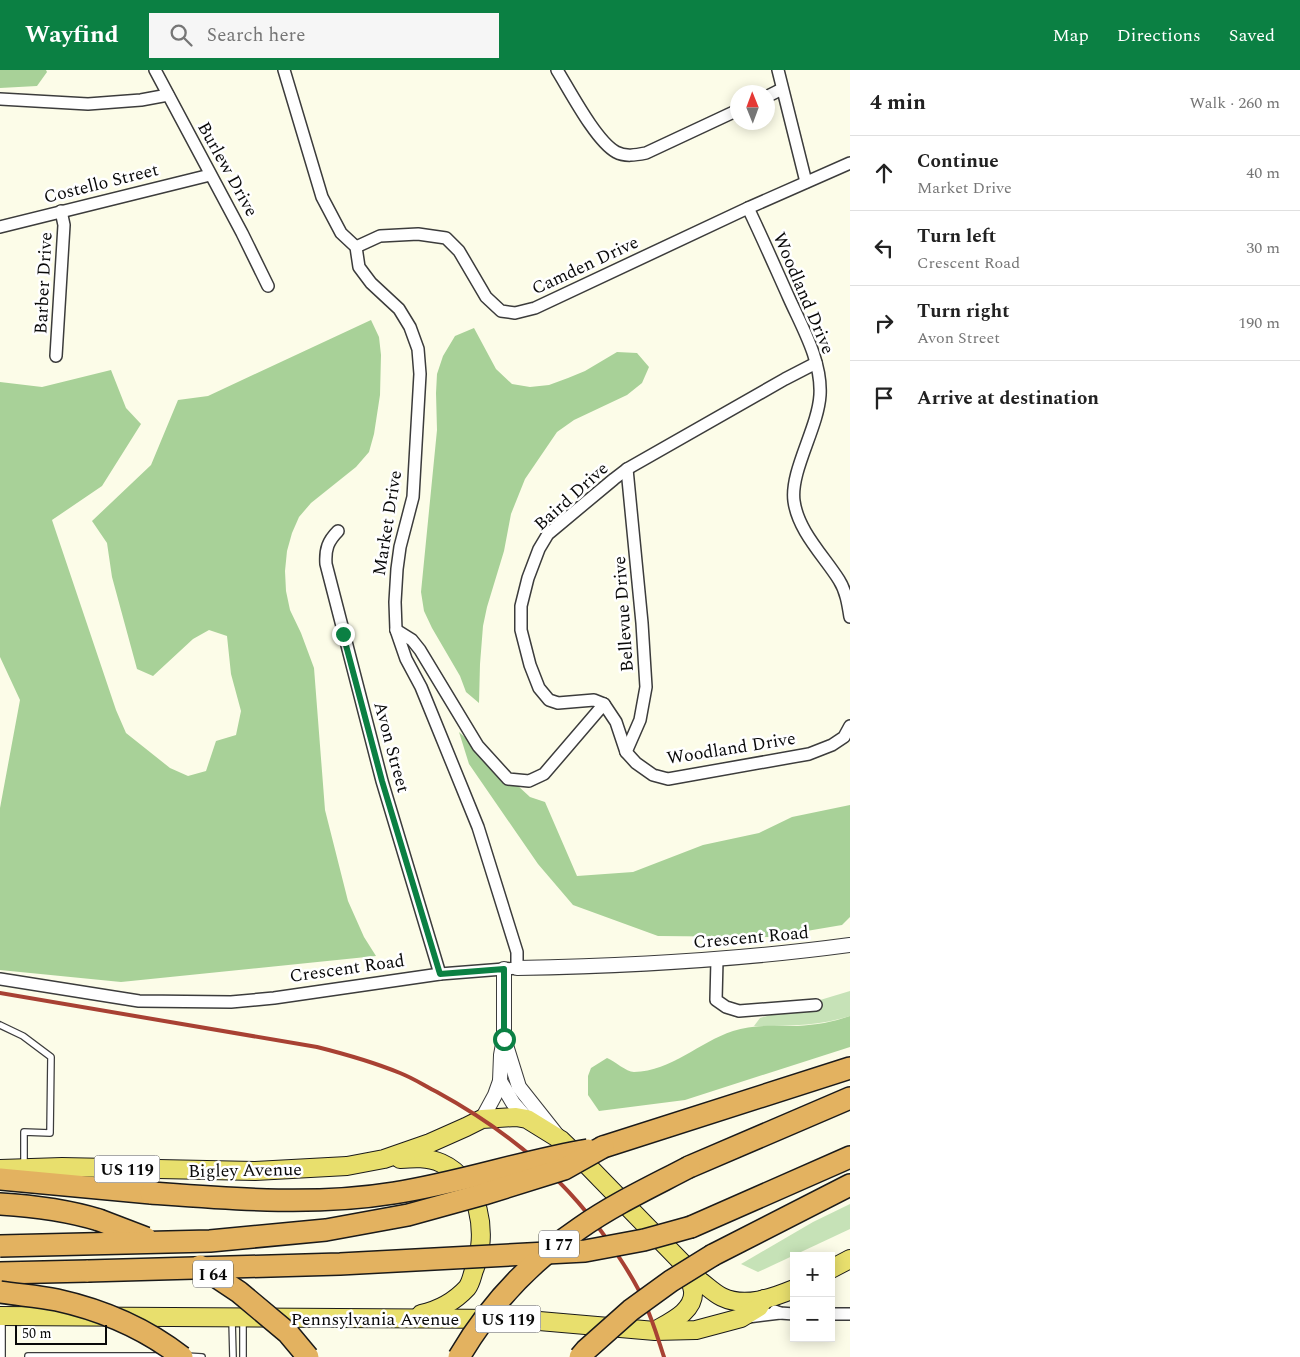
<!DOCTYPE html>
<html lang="en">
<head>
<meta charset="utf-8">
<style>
  :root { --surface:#fff; --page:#f6f6f6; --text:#222; --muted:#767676; --line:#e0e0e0; --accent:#0b8043 }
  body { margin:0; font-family:Spectral,serif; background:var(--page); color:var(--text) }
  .controls { position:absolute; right:15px; bottom:15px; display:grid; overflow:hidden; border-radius:0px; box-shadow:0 2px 12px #0003 }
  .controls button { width:45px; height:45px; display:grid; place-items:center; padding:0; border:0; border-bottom:1px solid var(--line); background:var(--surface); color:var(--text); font:25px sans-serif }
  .compass { position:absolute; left:730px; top:15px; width:45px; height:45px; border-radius:50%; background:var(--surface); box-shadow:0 2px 12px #0003; rotate:359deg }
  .scale { position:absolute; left:15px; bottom:12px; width:92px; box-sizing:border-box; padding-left:5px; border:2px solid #090909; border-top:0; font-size:14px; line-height:18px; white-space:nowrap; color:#090909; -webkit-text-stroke:4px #fff; paint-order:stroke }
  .stop { position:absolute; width:15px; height:15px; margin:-11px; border:4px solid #0b8043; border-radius:50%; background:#fff }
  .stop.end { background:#0b8043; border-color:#fff; box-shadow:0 1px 5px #0008 }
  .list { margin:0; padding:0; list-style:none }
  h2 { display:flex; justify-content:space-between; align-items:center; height:65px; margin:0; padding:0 20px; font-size:21px }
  h2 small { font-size:16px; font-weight:400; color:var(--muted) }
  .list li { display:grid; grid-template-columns:32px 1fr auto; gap:15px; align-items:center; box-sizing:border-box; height:75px; padding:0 20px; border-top:1px solid var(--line) }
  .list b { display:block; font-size:19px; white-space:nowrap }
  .list p { margin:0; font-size:16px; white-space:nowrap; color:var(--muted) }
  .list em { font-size:16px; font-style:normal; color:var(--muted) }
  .icon { flex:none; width:28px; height:28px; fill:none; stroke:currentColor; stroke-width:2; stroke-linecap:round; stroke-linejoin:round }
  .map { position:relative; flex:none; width:850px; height:1287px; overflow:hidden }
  header { display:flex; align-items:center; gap:30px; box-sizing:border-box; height:70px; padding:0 25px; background:var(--accent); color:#fff }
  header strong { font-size:24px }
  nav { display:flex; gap:28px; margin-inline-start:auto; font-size:18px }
  .search { width:350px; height:45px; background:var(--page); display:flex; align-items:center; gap:12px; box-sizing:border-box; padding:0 18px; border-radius:0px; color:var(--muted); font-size:19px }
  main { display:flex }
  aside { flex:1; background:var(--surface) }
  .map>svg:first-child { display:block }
</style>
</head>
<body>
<header>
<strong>Wayfind</strong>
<div class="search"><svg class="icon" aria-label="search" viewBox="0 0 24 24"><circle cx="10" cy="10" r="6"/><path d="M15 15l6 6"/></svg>Search here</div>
<nav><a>Map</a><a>Directions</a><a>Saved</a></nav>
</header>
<main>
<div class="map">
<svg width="850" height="1287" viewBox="0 0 850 1287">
  <rect width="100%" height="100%" fill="#fcfce8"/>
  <g fill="#c6e2b7">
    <path d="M850 921V946C819 956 787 956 754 956L760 948Z"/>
    <polygon points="850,1134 850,1159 758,1202 741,1194 813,1152"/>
  </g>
  <g fill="#a8d198">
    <polygon points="0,0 46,0 47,2 37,16 0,18"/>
    <polygon points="371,250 379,267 381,285 380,325 374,364 369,382 356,397 311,433 299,447 292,463 287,481 285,501 286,521 290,540 301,563 314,598 325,740 348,831 364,867 376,886 121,912 0,900 0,738 20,630 0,587 0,312 42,317 111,300 126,338 141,354 102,416 52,450 116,640 126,663 170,698 188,706 206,701 216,671 236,665 241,641 231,604 227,566 209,560 193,569 153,606 137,599 112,507 107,473 92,451 151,395 178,330 208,326"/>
    <polygon points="474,258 496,299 512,314 530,317 549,315 568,308 585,301 617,282 637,283 649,297 642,313 627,325 574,350 557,362 525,409 511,444 504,481 487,537 483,556 480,594 479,633 466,622 460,606 432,558 424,541 421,522 437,360 436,323 437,304 443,286 455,266"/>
    <polygon points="459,662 530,727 545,732 577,806 633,802 703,775 759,763 792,747 850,735 850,847 842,855 771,867 658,866 573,835 538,794 469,694"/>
    <path d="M850 946V977L685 1030 599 1041 588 1025V1006L591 998 607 988C615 991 626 1002 634 1002 672 1001 699 972 733 961 753 954 776 956 797 956 816 955 833 952 850 946Z"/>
  </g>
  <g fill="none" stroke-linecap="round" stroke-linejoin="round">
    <defs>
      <g id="service">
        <polyline points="0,955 23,966 51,987 50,1063 24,1062 24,1096"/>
        <polyline points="2,1249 2,1287"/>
        <polyline points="232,1250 233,1287"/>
        <polyline points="186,1286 202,1287"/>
        <polyline points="28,1287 28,1286 169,1286"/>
        <polyline points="243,1287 243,1249"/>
      </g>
      <g id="minor">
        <polyline points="155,0 242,163 268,216"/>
        <path d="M557 0C570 21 596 71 616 82 625 87 636 85 646 83L738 40"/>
        <polyline points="778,0 806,112"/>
        <polyline points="768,26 782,19"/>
        <polyline points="0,29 88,34 141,30 168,25"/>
        <path d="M748 138C762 167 775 197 789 228 802 257 822 291 820 325 818 358 790 401 794 431 798 461 824 486 839 510 846 521 848 534 850 547"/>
        <polyline points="0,157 210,105"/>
        <polyline points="356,177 380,166 418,164 446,168 459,181 486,227 501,241 515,243 535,238 748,138 850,93"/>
        <polyline points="56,286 64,155 61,141"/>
        <path d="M338 461C328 471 325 479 326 494L382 711 440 904"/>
        <polyline points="396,560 412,570 420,580 478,676 508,709 529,711 544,704 604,634 616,652 626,682 636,693 653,705 668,709 809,684 832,675 844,667 850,656"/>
        <polyline points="604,634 594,630 558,633 549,630 539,618 530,595 521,560 521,536 528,508 539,479 548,464 614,409 627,399 785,309 816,293"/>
        <polyline points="626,682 640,650 646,617 642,553 627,399"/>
        <polyline points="717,890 716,930 726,937 739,941 816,935"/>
        <polyline points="0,909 139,931 231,932 274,928 440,904 517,898 517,882 478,757 421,617 406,589 396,560 395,532 397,499 400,477 413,427 420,304 418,279 410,257 399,239 371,213 359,197 356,177 341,163 322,127 284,0"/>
        <polyline points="775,1241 780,1243 794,1244"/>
        <polyline points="831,1244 850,1244"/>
        <polyline points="748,1247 780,1243"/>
      </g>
      <g id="tertiary">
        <path d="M517 898C628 896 739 890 850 875"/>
        <polyline points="505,972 519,1017 557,1065"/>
        <polyline points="500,1011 513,1033 527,1049"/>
        <polyline points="482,1049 495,1025 500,1011 501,985 504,969 504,899"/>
      </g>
      <g id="primary">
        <path d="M400 1089C414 1088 428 1087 441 1093 480 1110 489 1165 474 1200 472 1206 471 1213 467 1218 454 1232 439 1240 421 1244"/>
        <path d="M0 1099 62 1097 255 1101 347 1096 384 1089 430 1073 466 1057 482 1049 516 1047 527 1049 561 1070 588 1096 700 1211C707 1216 714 1223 722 1227 745 1238 772 1228 794 1219"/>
        <polyline points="831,1199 850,1189"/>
        <polyline points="0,1246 516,1249 655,1261 696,1260 741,1248 759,1237 764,1229"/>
        <path d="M656 1260C670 1252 695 1241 693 1221 692 1214 688 1205 686 1198"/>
      </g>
      <g id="motorway">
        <polyline points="603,1077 850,998"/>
        <polyline points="689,1097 850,1028"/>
        <polyline points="0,1109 151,1123"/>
        <path d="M0 1134C34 1136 66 1140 99 1150"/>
        <polyline points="691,1157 850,1087"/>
        <polyline points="713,1185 850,1115"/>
        <polyline points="0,1203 88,1201"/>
      </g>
    </defs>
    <use href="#service" stroke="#3c3c3c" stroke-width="8"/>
    <use href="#minor" stroke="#3c3c3c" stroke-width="14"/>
    <use href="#tertiary" stroke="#3c3c3c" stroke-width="16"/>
    <use href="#primary" stroke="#1a1a1a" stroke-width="20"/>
    <use href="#motorway" stroke="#1a1a1a" stroke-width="24"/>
    <use href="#service" stroke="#fff" stroke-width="5.5"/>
    <use href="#minor" stroke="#fff" stroke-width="11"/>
    <use href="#tertiary" stroke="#fff" stroke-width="14"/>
    <use href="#primary" stroke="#e8df6d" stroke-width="18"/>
    <use href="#motorway" stroke="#e3b260" stroke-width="21"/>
    <path stroke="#a84133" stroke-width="4" d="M0 923 317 977C345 984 373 992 400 1003 413 1008 425 1016 437 1022 510 1062 569 1111 615 1181 626 1198 638 1215 645 1234 653 1251 658 1269 664 1287"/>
    <defs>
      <g id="motorway-bridge">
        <path d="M151 1123C232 1129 314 1136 394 1123 460 1113 522 1091 588 1080"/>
        <polyline points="99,1150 146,1168"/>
        <polyline points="0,1176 210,1171 326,1160 408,1145 484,1124 564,1099 603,1077"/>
        <polyline points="200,1196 239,1222 288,1263 308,1287"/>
        <polyline points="88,1201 340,1194 585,1181 644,1170 691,1157"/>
        <path d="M0 1222C19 1225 38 1226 57 1230 102 1240 146 1259 182 1287"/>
        <path d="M459 1287C489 1236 531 1191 580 1158 614 1134 653 1116 689 1097"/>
        <polyline points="580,1287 586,1280 631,1240 671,1211 713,1185"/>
      </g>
    </defs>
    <use href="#motorway-bridge" stroke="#1a1a1a" stroke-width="24" stroke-linecap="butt"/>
    <use href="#motorway-bridge" stroke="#e3b260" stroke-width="21"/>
  </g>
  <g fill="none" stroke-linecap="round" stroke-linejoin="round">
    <polyline stroke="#0b8043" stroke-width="6" points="343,564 382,711 440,904 504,899 504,969"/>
  </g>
  <g text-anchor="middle" stroke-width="5" stroke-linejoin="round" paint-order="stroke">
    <g fill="#fff" stroke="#535353" stroke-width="1">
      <rect x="94.5" y="1085.5" width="65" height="27" rx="4"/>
      <rect x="539" y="1160.5" width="40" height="27" rx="4"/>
      <rect x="193" y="1190.5" width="40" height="27" rx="4"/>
      <rect x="475.5" y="1235.5" width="65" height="27" rx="4"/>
    </g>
    <g font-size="16" font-weight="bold" fill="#090909">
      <text x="127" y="1105">US 119</text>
      <text x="559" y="1180">I 77</text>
      <text x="213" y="1210">I 64</text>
      <text x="508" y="1255">US 119</text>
    </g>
    <g font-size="18" fill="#090909" stroke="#fff">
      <text transform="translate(228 99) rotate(61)" y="6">Burlew Drive</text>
      <text transform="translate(101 113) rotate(-14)" y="6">Costello Street</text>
      <text transform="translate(585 195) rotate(-25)" y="6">Camden Drive</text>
      <text transform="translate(43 213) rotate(-87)" y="6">Barber Drive</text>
      <text transform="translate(804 223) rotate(67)" y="6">Woodland Drive</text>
      <text transform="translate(571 426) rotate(-42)" y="6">Baird Drive</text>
      <text transform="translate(387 453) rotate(-81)" y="6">Market Drive</text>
      <text transform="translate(623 544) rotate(-94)" y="6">Bellevue Drive</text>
      <text transform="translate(392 677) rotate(75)" y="6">Avon Street</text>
      <text transform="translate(731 678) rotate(-9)" y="6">Woodland Drive</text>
      <text transform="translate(751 867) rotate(-5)" y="6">Crescent Road</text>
      <text transform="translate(347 898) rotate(-8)" y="6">Crescent Road</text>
      <text transform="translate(245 1100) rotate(-1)" y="6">Bigley Avenue</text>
      <text x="375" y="1255">Pennsylvania Avenue</text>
    </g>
  </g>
</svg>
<div class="controls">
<button>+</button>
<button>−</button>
</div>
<svg class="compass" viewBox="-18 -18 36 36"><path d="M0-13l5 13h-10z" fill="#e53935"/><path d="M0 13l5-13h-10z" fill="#767676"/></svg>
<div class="scale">50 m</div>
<div class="stop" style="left:504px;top:969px"></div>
<div class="stop end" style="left:343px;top:564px"></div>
</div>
<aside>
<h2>4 min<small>Walk · 260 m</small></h2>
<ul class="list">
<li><svg class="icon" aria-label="ahead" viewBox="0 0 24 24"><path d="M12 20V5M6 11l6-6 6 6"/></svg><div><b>Continue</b><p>Market Drive</p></div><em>40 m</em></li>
<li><svg class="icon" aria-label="left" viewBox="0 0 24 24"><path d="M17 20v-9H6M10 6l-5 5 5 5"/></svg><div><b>Turn left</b><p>Crescent Road</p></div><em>30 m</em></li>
<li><svg class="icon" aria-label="right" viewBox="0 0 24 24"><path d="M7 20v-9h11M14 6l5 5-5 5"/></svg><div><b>Turn right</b><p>Avon Street</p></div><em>190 m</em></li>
<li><svg class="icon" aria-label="arrive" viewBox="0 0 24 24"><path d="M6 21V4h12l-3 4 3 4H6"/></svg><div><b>Arrive at destination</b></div></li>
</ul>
</aside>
</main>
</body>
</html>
